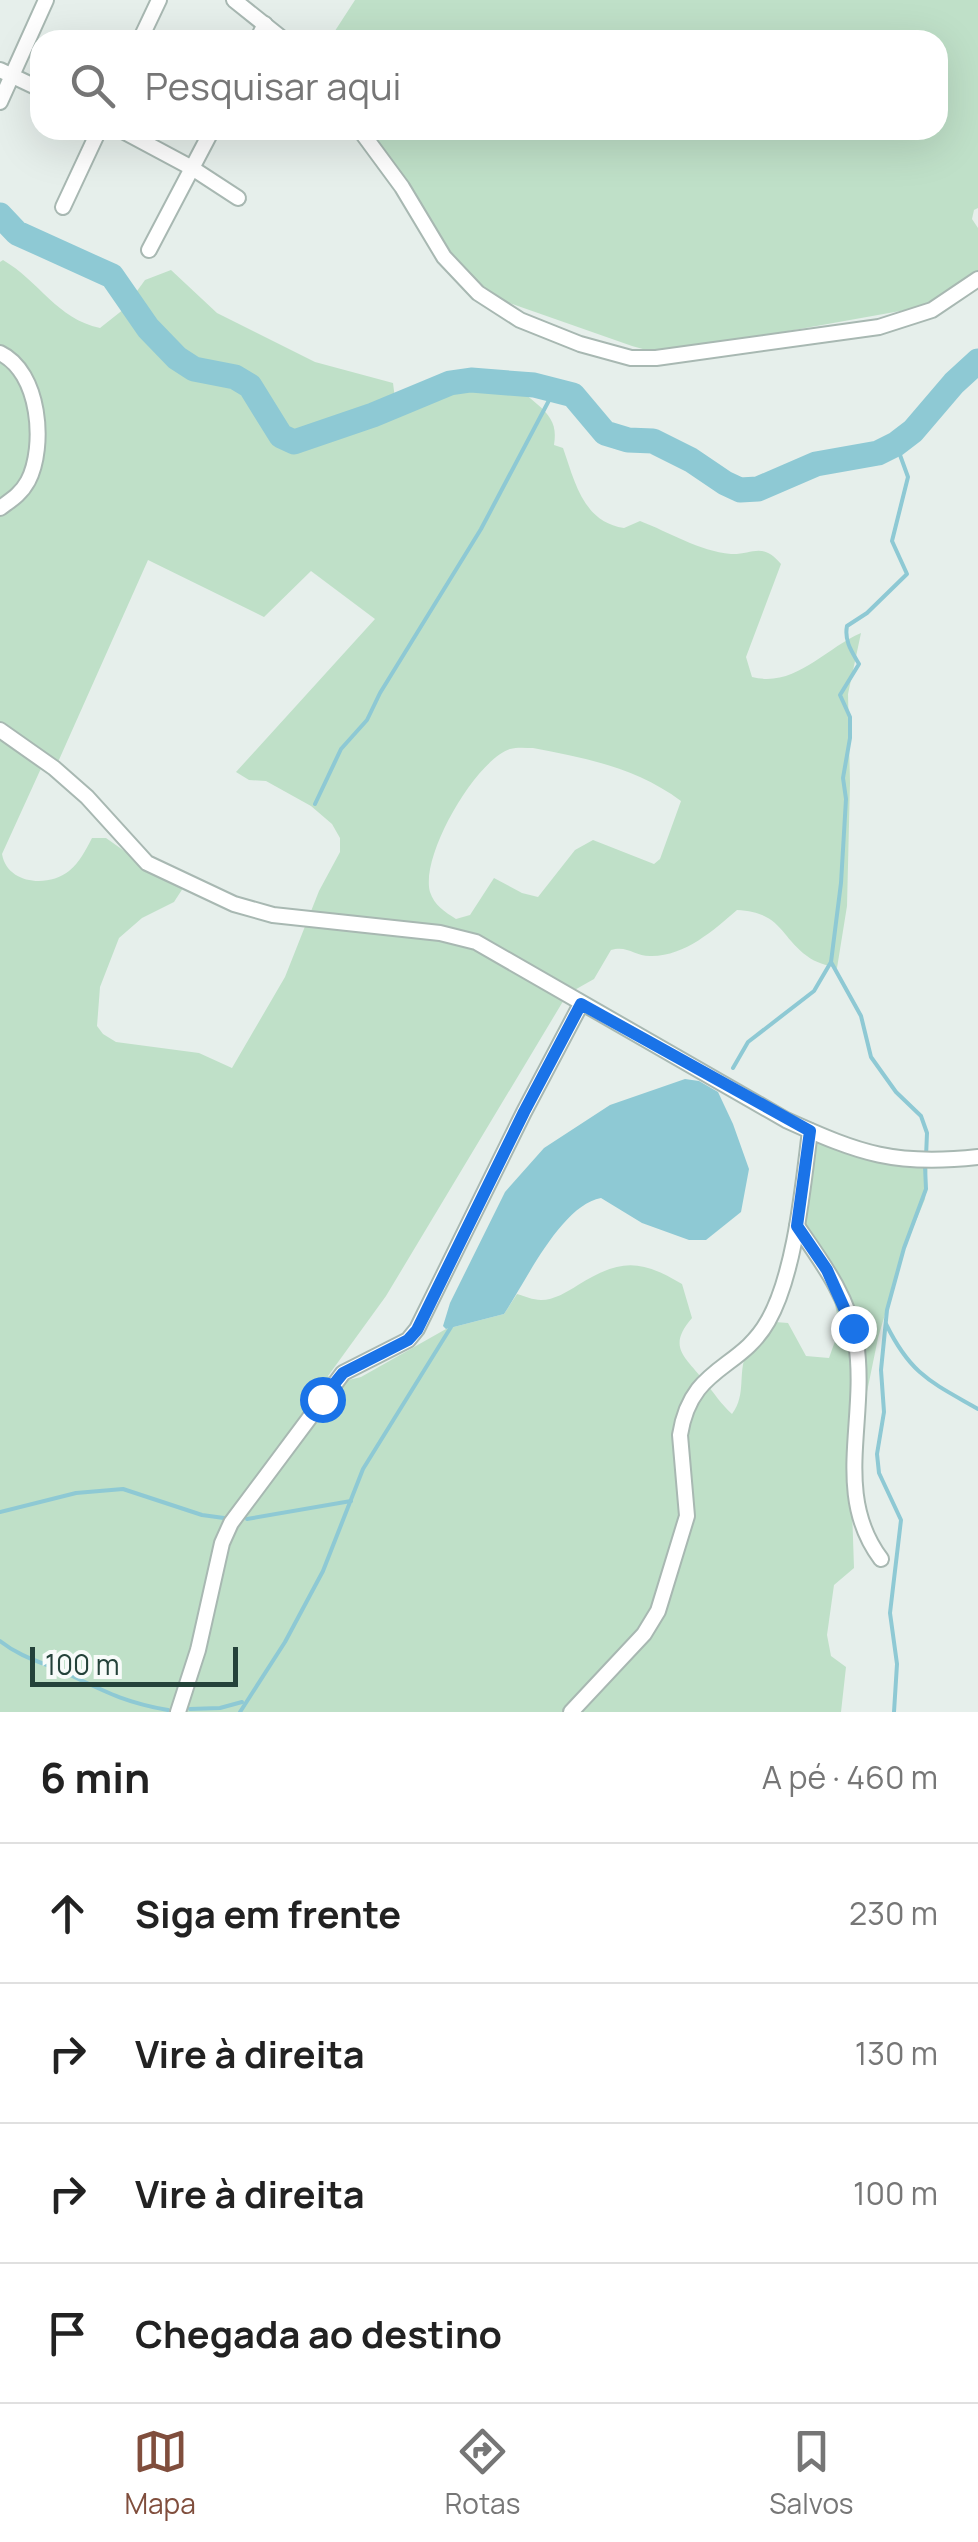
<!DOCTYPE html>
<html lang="pt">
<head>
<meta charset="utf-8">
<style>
  :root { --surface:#fff; --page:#f6f6f6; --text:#222; --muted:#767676; --line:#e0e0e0; --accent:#804e3d }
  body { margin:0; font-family:Manrope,sans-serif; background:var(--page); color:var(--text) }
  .scale { position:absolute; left:30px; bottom:25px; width:208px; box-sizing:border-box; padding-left:10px; border:5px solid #24423a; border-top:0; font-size:28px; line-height:35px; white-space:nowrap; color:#24423a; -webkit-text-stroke:8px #f7fbf9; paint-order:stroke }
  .stop { position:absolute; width:30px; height:30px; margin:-22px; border:8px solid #1a73e8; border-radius:50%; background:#fff }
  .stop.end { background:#1a73e8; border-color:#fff; box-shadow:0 2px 10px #0008 }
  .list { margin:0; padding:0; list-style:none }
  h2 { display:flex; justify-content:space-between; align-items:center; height:130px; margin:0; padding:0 40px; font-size:42px }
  h2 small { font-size:32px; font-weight:400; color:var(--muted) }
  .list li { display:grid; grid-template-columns:65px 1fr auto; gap:30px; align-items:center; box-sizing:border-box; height:140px; padding:0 40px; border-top:2px solid var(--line) }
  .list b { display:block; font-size:38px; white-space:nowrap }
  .list em { font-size:32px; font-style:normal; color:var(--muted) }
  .icon { flex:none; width:55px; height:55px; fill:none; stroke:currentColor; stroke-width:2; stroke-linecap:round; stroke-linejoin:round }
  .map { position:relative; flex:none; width:978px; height:1712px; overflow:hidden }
  .search { position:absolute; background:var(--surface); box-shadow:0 10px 40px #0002; left:30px; right:30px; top:30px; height:110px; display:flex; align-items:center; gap:25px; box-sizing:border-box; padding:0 35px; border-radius:30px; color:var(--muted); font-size:38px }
  .sheet { height:690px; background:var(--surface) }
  nav { display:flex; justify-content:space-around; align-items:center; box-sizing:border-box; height:140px; border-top:2px solid var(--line); background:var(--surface); font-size:28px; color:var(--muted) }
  nav a { display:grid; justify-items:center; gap:5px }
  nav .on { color:var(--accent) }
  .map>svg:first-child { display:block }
</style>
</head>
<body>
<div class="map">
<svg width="978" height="1712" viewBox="0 0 978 1712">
  <rect width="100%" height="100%" fill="#e6efeb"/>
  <g fill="#bfe0c8" fill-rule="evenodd">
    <polygon points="355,0 978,0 978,208 974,210 972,219 978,228 978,275 917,308 677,351 650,351 632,346 461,286 365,130 938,130 938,40 336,40 331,37"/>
    <path d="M3 260C39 281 57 319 100 328L124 309 145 280 171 270 217 313 315 362 393 383 395 399C419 401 427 390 449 386 457 385 464 388 472 389 508 390 504 375 537 404 552 417 557 426 554 445L563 448C575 482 583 522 624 528L640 521C669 532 699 551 731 554 752 555 762 541 781 564L746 657 752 677C795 688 824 649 861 633L848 694 850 783 847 906 837 968C826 965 816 963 807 956 780 936 781 912 737 910 714 930 684 957 650 956 635 956 627 945 611 950L594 979 571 992 562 1003 386 1296 328 1376 336 1383 361 1377 446 1329 504 1314 517 1294C524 1296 533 1300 541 1300 554 1300 567 1292 578 1285 620 1259 640 1259 682 1284L692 1318C666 1348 686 1357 705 1382 714 1393 721 1404 732 1414 747 1394 737 1373 747 1352 753 1339 765 1330 775 1322L788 1323 806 1356 829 1358 840 1327 832 1292 806 1241V1192L816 1132 835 1140 919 1152 928 1163 925 1199 905 1247 878 1338 859 1431 851 1478 854 1568 834 1585 827 1635 831 1656 846 1667 841 1712H0V262ZM148 560 264 617 311 571 375 619 236 772 249 780 266 781 311 806 332 824 340 838V852L319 891 285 977 232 1068 199 1053 116 1042 103 1034 97 1026 100 987 119 938 142 918 174 902 185 885 144 865 106 838H92C86 850 79 863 69 871 48 888 7 884 2 854L43 764 54 771ZM533 748C586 758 637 768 681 801L660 859 654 864 593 840 575 850 538 897 522 893 494 878 470 915 456 919C445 912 434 905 430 892 420 856 475 761 510 749 517 747 526 748 533 748Z"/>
  </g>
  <path fill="#8ec9d4" d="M685 1079 699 1081 718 1092 733 1124 749 1169 741 1212 706 1240H689L642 1223 601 1198C561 1205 525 1283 504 1314L446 1329 443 1326 450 1303 505 1192 544 1148 610 1105Z"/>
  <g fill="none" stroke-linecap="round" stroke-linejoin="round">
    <g stroke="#8ec9d4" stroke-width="4">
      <path d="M896 444 908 477 892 541 907 574 867 613 847 626C844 641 852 652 859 664L840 695 850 717V738L843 778 846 799 841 883 831 962 861 1016 871 1057 896 1092 921 1116 927 1133 926 1157"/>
      <polyline points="315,804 341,749 367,720 380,693 481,529 555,389"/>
      <polyline points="733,1068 748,1042 814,991 831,962"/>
      <path d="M886 1324C911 1375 931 1382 978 1409"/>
      <polyline points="0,1512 76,1493 123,1489 202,1515 224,1518"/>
      <polyline points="247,1519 351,1501"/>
      <path d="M0 1641C20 1657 41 1662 64 1672 104 1691 123 1702 168 1710"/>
      <polyline points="190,1709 220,1708 242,1702"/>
      <polyline points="240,1712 285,1642 323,1571 363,1469 451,1327"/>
      <polyline points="894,1712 897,1664 890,1613 901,1520 879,1473 877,1454 884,1412 881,1370 887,1310 904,1248 926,1189 925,1166"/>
    </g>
    <polyline stroke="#8ec9d4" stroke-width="25" points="0,215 17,233 112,276 148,328 177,358 194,369 235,377 250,386 281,436 294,442 373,415 450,383 471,380 534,385 573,395 605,433 628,440 653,441 691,460 725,483 740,490 758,489 816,464 878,453 896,444 913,431 954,383 978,361"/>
    <defs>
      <g id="street">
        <polyline points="234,0 284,40"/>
        <polyline points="140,40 159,0"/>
        <polyline points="257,40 265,24"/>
        <polyline points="0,70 40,89"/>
        <polyline points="0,102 46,0"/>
        <polyline points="121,130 192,168 238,198"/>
        <polyline points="360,130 402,187 444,257 478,293 520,320 580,344 631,358 656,358 879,327 932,310 978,279"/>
        <polyline points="63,207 99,130"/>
        <polyline points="149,250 212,130"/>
        <path d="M0 353C40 372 46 446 28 481 21 494 11 500 0 508"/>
        <path d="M0 730 54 768 87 797 147 863 234 904 273 915 440 933 476 942 786 1120C861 1154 895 1166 978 1157"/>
        <path d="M797 1226C822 1262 849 1298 856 1342 868 1419 832 1494 881 1559"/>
        <polyline points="178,1712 198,1650 222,1543 231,1523 343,1373 408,1340 417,1329 524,1112 581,1004"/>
        <path d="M571 1712 644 1634 658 1611 687 1516 680 1435C691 1365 740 1371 768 1321 795 1274 803 1186 810 1131"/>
      </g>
    </defs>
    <use href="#street" stroke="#a8b8b2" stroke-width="18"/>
    <use href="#street" stroke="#fff" stroke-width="14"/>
  </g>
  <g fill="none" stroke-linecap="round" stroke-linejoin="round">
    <polyline stroke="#1a73e8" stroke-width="12" points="322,1399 343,1373 408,1340 417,1330 524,1112 581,1004 810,1131 797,1226 827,1270 853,1328"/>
  </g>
</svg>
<div class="scale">100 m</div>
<div class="stop" style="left:322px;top:1399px"></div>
<div class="stop end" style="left:853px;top:1328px"></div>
<div class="search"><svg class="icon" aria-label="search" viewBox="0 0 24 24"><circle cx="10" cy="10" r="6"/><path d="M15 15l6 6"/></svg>Pesquisar aqui</div>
</div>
<section class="sheet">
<h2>6 min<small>A pé · 460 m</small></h2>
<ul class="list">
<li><svg class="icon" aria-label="ahead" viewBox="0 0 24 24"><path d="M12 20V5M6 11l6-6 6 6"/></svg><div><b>Siga em frente</b></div><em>230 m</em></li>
<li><svg class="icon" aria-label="right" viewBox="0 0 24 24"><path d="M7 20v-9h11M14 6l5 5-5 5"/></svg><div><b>Vire à direita</b></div><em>130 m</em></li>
<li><svg class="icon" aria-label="right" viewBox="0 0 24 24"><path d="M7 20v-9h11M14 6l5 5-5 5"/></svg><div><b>Vire à direita</b></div><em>100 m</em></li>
<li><svg class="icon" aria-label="arrive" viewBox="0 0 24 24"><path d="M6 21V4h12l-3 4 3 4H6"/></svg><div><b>Chegada ao destino</b></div></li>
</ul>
</section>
<nav>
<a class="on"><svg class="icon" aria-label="map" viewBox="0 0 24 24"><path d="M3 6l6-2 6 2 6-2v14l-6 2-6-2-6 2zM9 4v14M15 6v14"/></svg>Mapa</a>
<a><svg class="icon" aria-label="directions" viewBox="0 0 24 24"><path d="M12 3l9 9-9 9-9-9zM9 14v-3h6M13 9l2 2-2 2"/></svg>Rotas</a>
<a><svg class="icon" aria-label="saved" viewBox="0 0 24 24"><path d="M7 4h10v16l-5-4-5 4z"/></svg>Salvos</a>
</nav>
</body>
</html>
